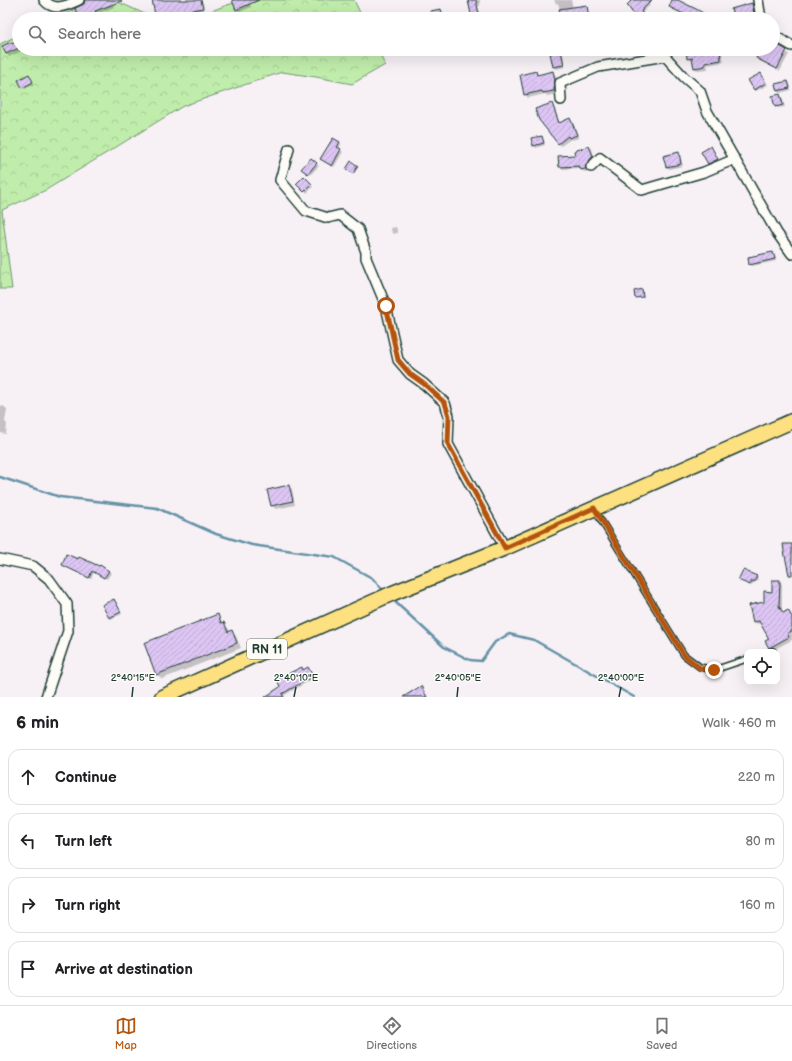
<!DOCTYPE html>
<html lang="en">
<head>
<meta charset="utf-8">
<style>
  :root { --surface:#fff; --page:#f2f2f2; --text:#202124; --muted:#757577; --line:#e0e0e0; --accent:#b45309 }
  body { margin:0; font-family:"Balsamiq Sans",sans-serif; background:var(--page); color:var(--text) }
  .controls { position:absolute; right:12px; bottom:12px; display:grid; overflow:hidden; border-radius:8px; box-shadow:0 4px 16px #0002 }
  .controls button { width:36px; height:36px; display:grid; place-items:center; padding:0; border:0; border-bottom:1px solid var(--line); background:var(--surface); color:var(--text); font:20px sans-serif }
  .stop { position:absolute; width:12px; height:12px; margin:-9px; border:3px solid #b45309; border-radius:50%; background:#fff }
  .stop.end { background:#b45309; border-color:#fff; box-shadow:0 1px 4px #0008 }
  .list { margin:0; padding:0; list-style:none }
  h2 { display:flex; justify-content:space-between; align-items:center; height:52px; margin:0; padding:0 16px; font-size:17px }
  h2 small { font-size:13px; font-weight:400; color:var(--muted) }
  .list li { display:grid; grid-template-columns:26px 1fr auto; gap:12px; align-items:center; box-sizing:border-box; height:56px; margin:0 8px 8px; padding:0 8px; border:1px solid var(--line); border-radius:12px }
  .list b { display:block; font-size:15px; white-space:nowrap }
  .list em { font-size:13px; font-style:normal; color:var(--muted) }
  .icon { flex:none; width:22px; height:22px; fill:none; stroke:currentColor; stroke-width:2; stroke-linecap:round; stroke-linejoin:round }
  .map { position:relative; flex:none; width:792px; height:697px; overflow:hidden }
  .search { position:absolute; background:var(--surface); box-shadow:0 4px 16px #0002; left:12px; right:12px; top:12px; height:44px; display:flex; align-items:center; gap:10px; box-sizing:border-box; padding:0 14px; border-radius:22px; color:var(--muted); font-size:15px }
  .sheet { height:308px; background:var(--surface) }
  nav { display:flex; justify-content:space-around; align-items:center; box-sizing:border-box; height:56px; border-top:1px solid var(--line); background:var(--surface); font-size:11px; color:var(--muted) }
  nav a { display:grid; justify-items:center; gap:2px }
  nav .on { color:var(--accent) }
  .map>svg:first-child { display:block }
</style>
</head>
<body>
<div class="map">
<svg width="792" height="697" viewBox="0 0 792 697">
  <defs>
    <pattern id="forest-crowns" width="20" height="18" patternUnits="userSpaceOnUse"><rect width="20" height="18" fill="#c0edab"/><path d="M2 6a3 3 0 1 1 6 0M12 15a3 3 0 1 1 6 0" fill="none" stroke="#a5cc94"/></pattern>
    <pattern id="building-hatch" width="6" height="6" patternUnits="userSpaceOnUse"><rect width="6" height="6" fill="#ddc5f4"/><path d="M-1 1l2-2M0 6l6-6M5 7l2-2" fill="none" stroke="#bdaad2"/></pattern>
  </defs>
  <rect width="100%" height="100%" fill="#f7f1f6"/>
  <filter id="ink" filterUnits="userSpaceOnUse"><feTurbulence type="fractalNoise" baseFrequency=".025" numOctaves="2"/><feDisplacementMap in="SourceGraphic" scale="8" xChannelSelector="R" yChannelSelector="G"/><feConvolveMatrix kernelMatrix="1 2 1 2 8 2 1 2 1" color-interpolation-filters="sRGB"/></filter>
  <g filter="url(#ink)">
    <g fill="url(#forest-crowns)" stroke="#709570">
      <polygon points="95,0 114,0 147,15 196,17 227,5 246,0 354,0 363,19 54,19"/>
      <polygon points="19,35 19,49 377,49 385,65 352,84 316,77 282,72 183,106 46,190 2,210 12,289 0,289 0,44"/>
    </g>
    <g fill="#0003">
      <polygon points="54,0 73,0 60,3"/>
      <polygon points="89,0 111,0 114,7 97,14 99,19 81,19"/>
      <polygon points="153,0 200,1 203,3 204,10 185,14 185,16 166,15 158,16 156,14"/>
      <polygon points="233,0 249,0 251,7 240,12 237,9"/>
      <polygon points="467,0 480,0 480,6 478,6 481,19 473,19 471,7 468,5"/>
      <polygon points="554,0 571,0 573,8 587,10 589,12 590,19 563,19 558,3 556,4"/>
      <polygon points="633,0 644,0 650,5 642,13 646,19 638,19"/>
      <polygon points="673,0 676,0 708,19 693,19 672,9 670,7"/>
      <polygon points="752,4 755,8 757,19 739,19"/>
      <polygon points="441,10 443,12 444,19 432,19 431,12"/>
      <polygon points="603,16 605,19 594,19"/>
      <polygon points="773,44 789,54 780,71 760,61 757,57 761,49 773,49"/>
      <polygon points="19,49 25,49 9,57 7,54"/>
      <polygon points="483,49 490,49 487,50 488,53 486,53"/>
      <polygon points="687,49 721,49 724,62 707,65 708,69 697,70 695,68 694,61 691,61 688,58"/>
      <polygon points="561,52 563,54 565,67 556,69 554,67 551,54"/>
      <polygon points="536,72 539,76 553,72 556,76 558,84 557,94 547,96 545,94 528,98 525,94"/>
      <polygon points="761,75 768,85 756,91 754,89"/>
      <polygon points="30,77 34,84 25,89 23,87"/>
      <polygon points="788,82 790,84 791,90 780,93 778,91 777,85"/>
      <polygon points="780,95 782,97 785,107 778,108 776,106"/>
      <polygon points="552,105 554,107 560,124 570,120 573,122 579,138 572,140 571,139 561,146 558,143"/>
      <polygon points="541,137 543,139 545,145 536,148 534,146 532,139"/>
      <polygon points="340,142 341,144 339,149 343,152 334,167 321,159"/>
      <polygon points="589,147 592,149 595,160 589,166 588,171 584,172 581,168 563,169 560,166"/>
      <polygon points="713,150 719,162 710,165 708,163"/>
      <polygon points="678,153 680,155 683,166 669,169 667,167"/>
      <polygon points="311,159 319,166 310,175 303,169"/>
      <polygon points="304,177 313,187 307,193 297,184"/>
      <polygon points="396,227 398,233 392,234 391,228"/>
      <polygon points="773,253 775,255 776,261 752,266 750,264"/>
      <polygon points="0,406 3,406 7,409 5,422 7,424 6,434 0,433"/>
      <polygon points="288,486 292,489 295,505 276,509 272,506 269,490"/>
      <polygon points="63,565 100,568 101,566 111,573 107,579 94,572 91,579"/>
      <polygon points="756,577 758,579 756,583 754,582 752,586 740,580"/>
      <polygon points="779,581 782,584 782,609 784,614 788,611 792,616 792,640 773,650 767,641 770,639 761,623 757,624 754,621"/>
      <polygon points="115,602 122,614 111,619 109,617"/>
      <polygon points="217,615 223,623 228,628 230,632 231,631 236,636 241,648 162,679 157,674"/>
      <polygon points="301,668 304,670 310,670 314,678 283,696 283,697 270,697"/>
    </g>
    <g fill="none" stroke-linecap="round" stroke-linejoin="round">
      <g stroke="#6592a5" stroke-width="2.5">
        <polyline points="0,477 60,497 157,508 216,534 252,545 334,557 372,578 384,591"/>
        <polyline points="392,599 444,647 470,660 481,661 495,642 509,634 534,640 634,697"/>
      </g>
    </g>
    <g fill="url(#building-hatch)" stroke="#1f3d34">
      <polygon points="85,0 121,0 122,1 95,11 98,19 79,19 75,8 84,4"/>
      <polygon points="152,0 201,0 203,8 184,12 183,15 163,13 155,15"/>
      <polygon points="232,0 259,0 236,10"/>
      <polygon points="468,0 476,0 480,19 472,19"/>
      <polygon points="632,0 652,0 641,11 646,19 637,19 627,5"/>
      <polygon points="672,0 678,0 698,10 713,19 694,19 669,7"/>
      <polygon points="752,3 755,19 734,19 731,9"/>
      <polygon points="587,5 589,19 562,19 559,9"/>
      <polygon points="441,9 443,18 431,19 430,11"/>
      <polygon points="19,40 19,48 6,54 2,46 11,42 12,44"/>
      <polygon points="773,42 787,50 777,69 756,58 760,49 773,49"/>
      <polygon points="686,49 720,49 721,60 705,63 705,66 694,68 692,58 687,59"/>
      <polygon points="561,51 564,65 553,67 550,53"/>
      <polygon points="536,71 537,75 553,71 555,80 554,91 543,93 542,91 524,95 520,75"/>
      <polygon points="761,73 766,83 754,90 748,80"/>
      <polygon points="29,74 33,82 22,88 18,80"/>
      <polygon points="788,81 790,88 777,91 775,84"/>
      <polygon points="780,94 783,105 775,107 772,96"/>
      <polygon points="552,103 559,123 570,118 577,135 569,138 568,136 558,144 539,120 535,109"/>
      <polygon points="542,136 544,143 533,146 531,138"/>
      <polygon points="333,138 340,142 337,147 341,149 332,166 320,159"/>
      <polygon points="589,146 593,156 587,163 585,169 581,170 579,166 559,167 558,156 575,155 574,151"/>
      <polygon points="711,146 718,159 708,164 701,152"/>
      <polygon points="679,152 681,164 666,167 663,156"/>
      <polygon points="311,158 317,163 308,174 301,169"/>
      <polygon points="351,161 358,166 353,174 346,169"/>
      <polygon points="304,176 312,184 304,192 296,184"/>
      <polygon points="773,252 775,259 749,265 748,257"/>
      <polygon points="642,289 643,297 635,298 634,291"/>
      <polygon points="289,485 293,501 271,506 267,490"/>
      <polygon points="783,544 792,544 792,575 789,575 784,551"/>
      <polygon points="66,554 78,559 79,557 99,566 100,565 109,571 104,578 92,571 89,578 62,565"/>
      <polygon points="743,570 757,576 754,582 752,581 750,585 738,580"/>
      <polygon points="772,580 780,580 779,606 783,613 788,610 792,617 792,631 787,633 789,637 769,648 765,641 769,639 759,621 753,622 749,605 764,602 764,591 772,592"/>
      <polygon points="114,599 121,612 109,618 102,605"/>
      <polygon points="218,614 221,623 224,622 228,632 232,630 237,643 156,675 144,643"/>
      <polygon points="302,667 303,670 308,667 313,676 282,694 284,697 265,697 280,687 277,679"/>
      <polygon points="421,686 427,697 403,697"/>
    </g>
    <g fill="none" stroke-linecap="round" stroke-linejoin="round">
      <defs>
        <g id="lane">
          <polyline points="594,509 684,655 700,667 714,670 747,659"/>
          <polyline points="770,652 773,651"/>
        </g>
        <g id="street">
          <path d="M44 0C54 12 66 6 79 0"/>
          <polyline points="758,0 761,19"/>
          <polyline points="773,35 792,46"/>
          <polyline points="561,100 560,83 598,67 665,56 684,77 700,91 707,111 777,233 792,254"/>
          <polyline points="289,149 280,180 306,211 328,218 340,215 358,229 366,252 366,258 386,306 398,360 410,374 424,384 445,403 449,416 448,444 505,548"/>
          <polyline points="591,167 600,158 642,190 704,172 735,159"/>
          <polyline points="0,559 33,566 49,579 67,604 68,631 46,697"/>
        </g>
        <polyline id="primary" points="162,697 393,593 505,548 792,421"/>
      </defs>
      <use href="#lane" stroke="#1f3d34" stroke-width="8"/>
      <use href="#street" stroke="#1f3d34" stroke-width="12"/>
      <use href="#primary" stroke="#1f3d34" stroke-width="17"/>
      <use href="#lane" stroke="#fdfcf7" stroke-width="4.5"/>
      <use href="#street" stroke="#fdfcf7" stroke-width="9"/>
      <use href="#primary" stroke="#fde080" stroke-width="14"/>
    </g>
  </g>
  <g fill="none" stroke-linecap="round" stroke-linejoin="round" filter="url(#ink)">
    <polyline stroke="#b45309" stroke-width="5" points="386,306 398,360 410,374 424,384 445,403 449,416 448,444 505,548 594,508 684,655 700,668 714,670"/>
  </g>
  <path fill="none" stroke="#1f3d34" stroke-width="1.5" d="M132 697 133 687M294 697 296 687M457 697 458 687M619 697 621 687"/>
  <g text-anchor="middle" stroke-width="3" stroke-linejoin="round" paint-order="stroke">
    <rect fill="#fdfcf7" stroke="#62766e" stroke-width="1" x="247" y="639" width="40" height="20" rx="3"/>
    <g font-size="12" font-weight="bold" fill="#1f3d34">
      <text x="267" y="653">RN 11</text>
    </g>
  </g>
  <g font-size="10" text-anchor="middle" fill="#1f3d34" stroke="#fdfcf7" stroke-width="3" stroke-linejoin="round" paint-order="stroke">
    <text x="133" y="681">2°40'15"E</text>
    <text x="296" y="681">2°40'10"E</text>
    <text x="458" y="681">2°40'05"E</text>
    <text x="621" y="681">2°40'00"E</text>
  </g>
</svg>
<div class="controls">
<button><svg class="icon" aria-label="locate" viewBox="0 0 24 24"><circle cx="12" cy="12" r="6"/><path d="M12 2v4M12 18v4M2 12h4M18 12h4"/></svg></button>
</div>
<div class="stop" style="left:386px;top:306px"></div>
<div class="stop end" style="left:714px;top:670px"></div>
<div class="search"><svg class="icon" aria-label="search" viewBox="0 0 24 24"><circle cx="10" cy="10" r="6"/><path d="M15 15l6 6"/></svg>Search here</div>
</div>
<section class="sheet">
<h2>6 min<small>Walk · 460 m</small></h2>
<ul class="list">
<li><svg class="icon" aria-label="ahead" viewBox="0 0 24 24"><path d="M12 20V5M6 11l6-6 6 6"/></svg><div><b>Continue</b></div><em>220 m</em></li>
<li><svg class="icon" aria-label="left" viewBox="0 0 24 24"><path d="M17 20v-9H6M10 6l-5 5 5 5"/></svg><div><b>Turn left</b></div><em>80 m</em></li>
<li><svg class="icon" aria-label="right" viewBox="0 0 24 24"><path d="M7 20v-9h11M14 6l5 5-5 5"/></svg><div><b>Turn right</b></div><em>160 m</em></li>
<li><svg class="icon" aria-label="arrive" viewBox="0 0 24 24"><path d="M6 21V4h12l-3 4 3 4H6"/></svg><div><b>Arrive at destination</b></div></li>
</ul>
</section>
<nav>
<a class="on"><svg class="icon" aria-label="map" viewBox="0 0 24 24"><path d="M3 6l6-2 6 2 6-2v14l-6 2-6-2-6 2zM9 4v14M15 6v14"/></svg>Map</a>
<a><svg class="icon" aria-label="directions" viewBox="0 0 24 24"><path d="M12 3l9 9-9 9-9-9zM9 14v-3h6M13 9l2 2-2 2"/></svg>Directions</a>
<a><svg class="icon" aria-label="saved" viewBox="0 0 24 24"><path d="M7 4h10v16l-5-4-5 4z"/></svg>Saved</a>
</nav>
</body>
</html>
